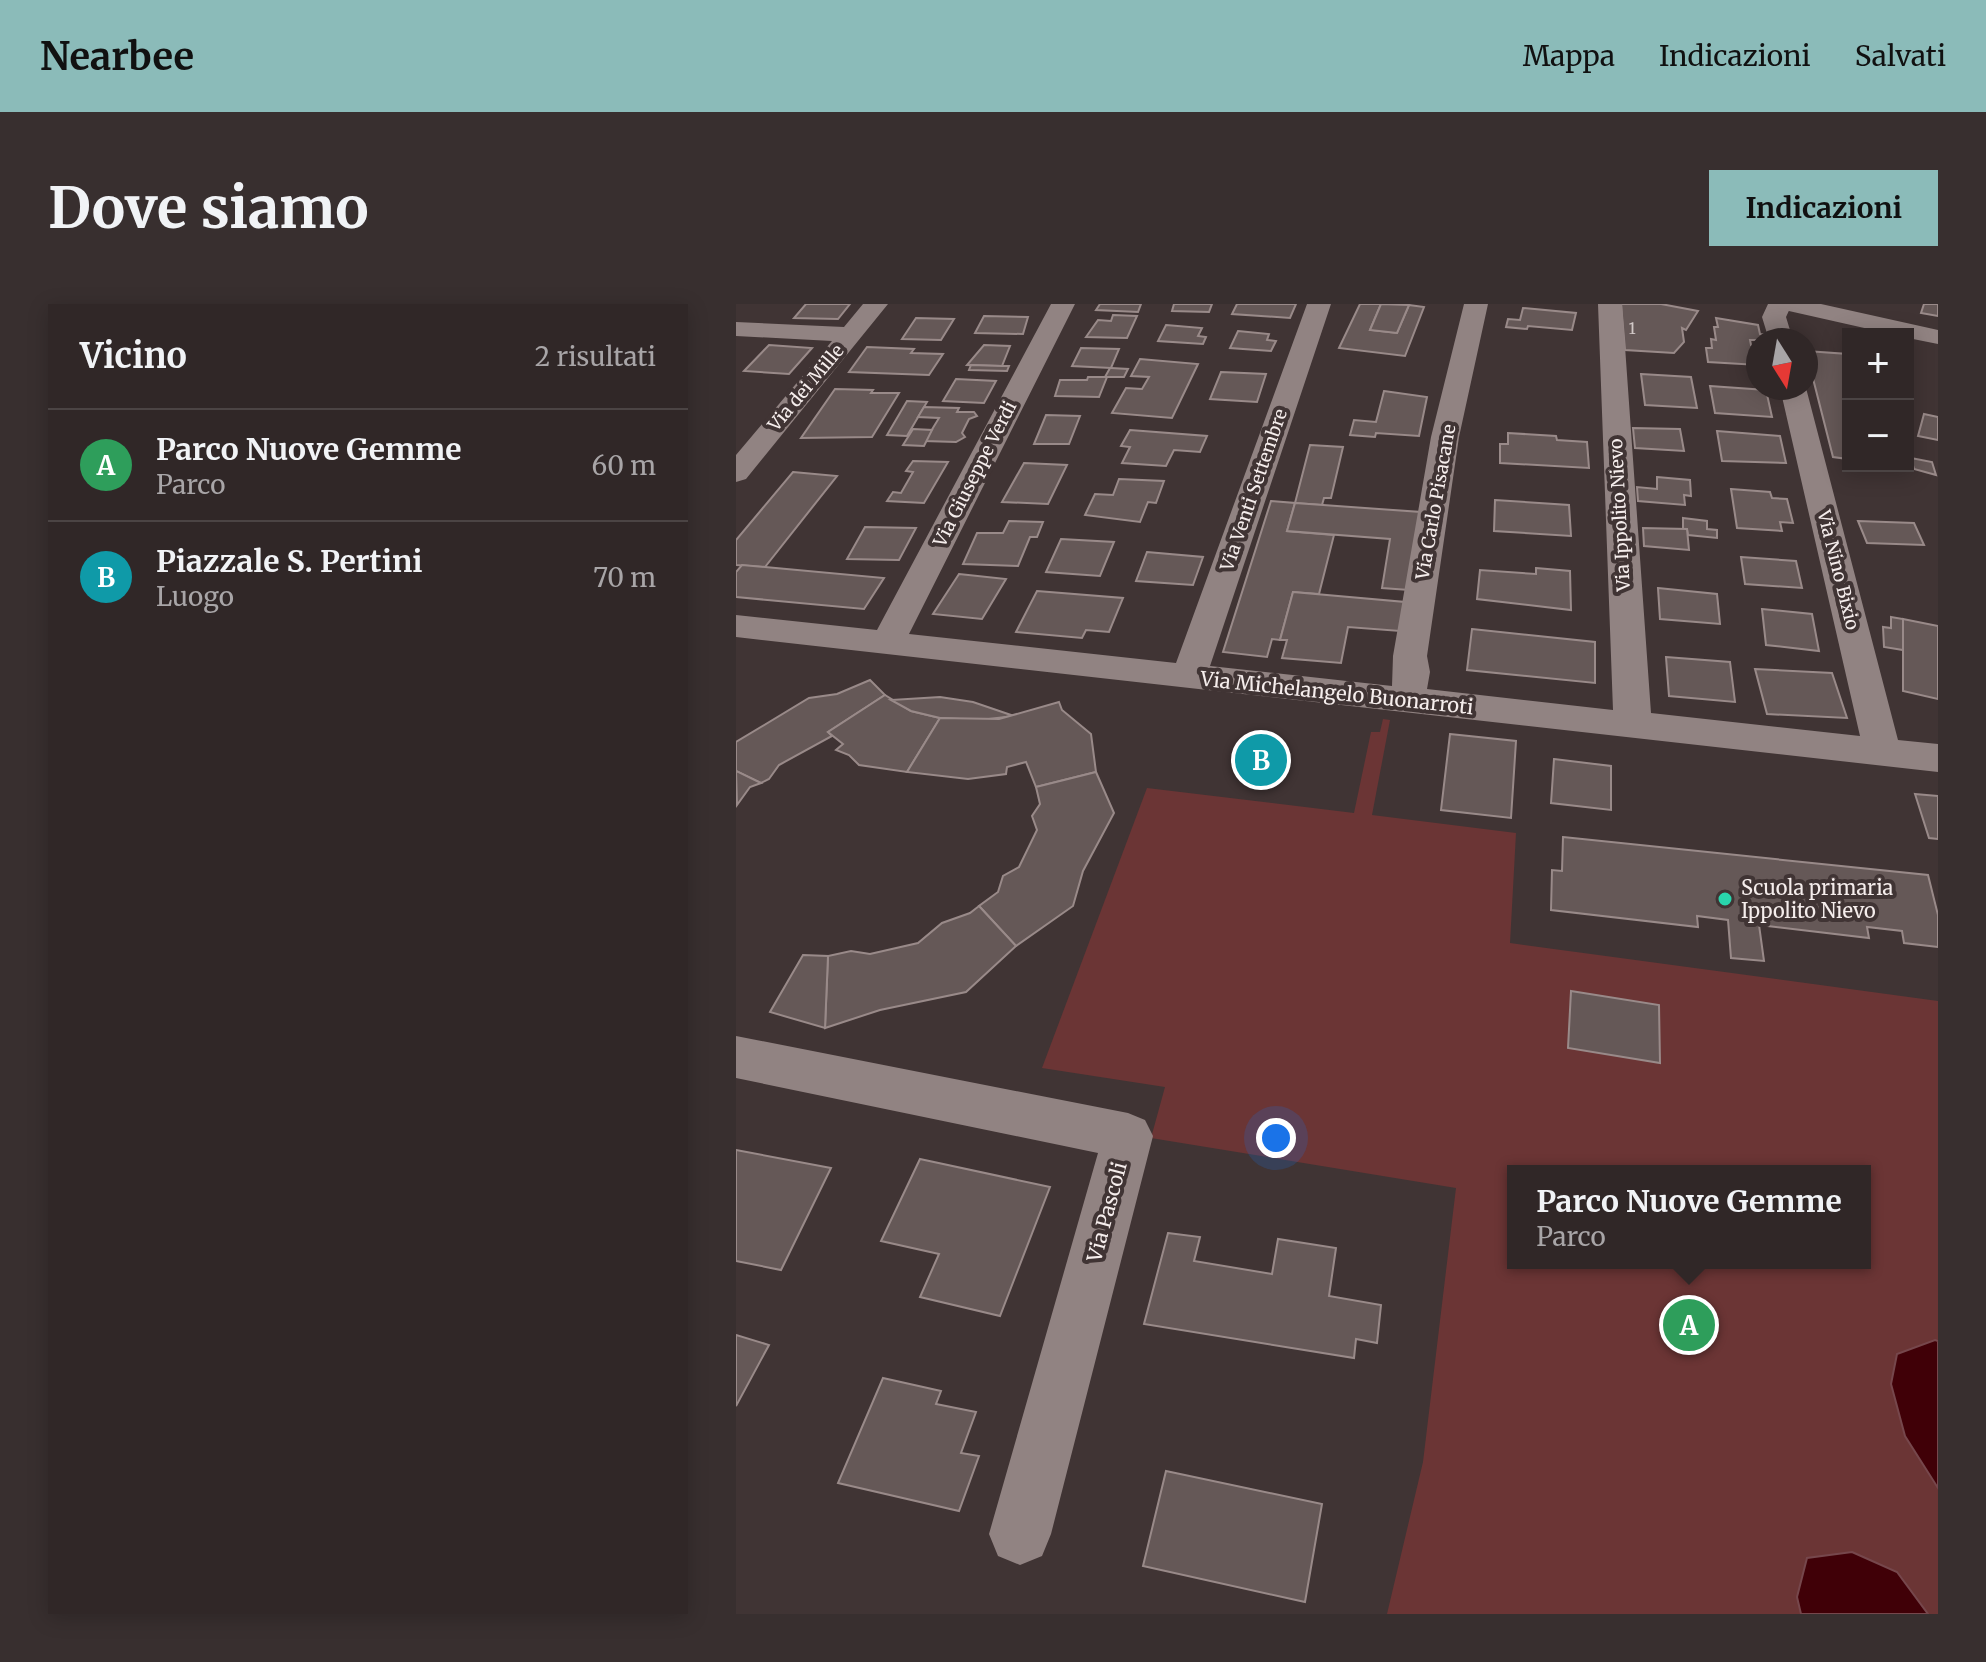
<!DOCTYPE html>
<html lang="it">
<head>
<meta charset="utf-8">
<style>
  :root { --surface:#302727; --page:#382f2f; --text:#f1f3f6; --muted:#a8a5a7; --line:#4b4444; --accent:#8bbbb9 }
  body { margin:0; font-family:Merriweather,serif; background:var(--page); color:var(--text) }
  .controls { position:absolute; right:24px; top:24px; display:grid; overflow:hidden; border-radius:0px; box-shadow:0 4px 20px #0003 }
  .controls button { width:72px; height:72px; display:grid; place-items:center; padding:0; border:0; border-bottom:2px solid var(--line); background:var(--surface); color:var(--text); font:40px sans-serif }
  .compass { position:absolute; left:1010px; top:24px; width:72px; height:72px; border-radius:50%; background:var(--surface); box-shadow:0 4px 20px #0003; rotate:169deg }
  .you { position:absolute; left:540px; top:834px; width:28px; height:28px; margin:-20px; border:6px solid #fff; border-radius:50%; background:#1a73e8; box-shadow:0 0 0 12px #1a73e833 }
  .badge { display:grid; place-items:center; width:52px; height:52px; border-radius:50%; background:var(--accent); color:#fff; font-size:26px; font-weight:700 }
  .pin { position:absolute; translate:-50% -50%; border:4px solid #fff; box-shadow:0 2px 8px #0006 }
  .popup { position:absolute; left:771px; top:861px; width:364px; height:104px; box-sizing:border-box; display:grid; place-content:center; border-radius:0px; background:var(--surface); filter:drop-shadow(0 2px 6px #0005); font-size:26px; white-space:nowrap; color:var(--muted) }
  .popup b { font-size:30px; color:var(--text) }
  .popup::after { content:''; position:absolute; left:50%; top:100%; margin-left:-16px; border:16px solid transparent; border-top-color:var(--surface) }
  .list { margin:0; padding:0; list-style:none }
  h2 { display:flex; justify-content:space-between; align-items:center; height:104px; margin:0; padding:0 32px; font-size:34px }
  h2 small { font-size:26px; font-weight:400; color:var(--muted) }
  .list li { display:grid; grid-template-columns:52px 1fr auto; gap:24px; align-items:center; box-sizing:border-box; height:112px; padding:0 32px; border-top:2px solid var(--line) }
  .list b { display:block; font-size:30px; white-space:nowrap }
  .list p { margin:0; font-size:26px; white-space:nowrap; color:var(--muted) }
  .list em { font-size:26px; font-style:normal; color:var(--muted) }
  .map { position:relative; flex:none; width:1202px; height:1310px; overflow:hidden; border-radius:0px }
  header { display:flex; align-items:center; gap:48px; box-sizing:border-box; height:112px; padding:0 40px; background:var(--accent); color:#111 }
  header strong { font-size:38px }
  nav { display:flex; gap:44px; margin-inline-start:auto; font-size:28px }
  .intro { display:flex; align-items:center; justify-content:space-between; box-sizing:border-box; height:192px; padding:0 48px }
  h1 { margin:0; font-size:56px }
  .button { padding:20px 36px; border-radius:0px; background:var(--accent); color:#111; font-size:28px; font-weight:700 }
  main { display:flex; gap:48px; padding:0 48px }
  aside { flex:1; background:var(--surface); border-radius:0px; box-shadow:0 4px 20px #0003 }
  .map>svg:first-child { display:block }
</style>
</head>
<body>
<header>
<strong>Nearbee</strong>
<nav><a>Mappa</a><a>Indicazioni</a><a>Salvati</a></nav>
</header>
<div class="intro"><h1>Dove siamo</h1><a class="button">Indicazioni</a></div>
<main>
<aside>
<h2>Vicino<small>2 risultati</small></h2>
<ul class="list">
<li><span class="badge" style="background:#2e9e5b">A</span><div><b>Parco Nuove Gemme</b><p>Parco</p></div><em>60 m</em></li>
<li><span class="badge" style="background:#0f9aa8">B</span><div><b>Piazzale S. Pertini</b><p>Luogo</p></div><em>70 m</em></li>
</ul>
</aside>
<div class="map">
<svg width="1202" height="1310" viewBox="0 0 1202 1310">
  <rect width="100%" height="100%" fill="#403434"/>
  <path fill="#6b3535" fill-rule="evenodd" d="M647 415 654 416 636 511 780 529 774 639 1202 697V1310H651L687 1158 720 884 415 834 429 783 306 764 411 484 618 509 635 428H644ZM777 867H1129V959H777Z"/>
  <g fill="#400007" stroke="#76474c" stroke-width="2">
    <polygon points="1199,1036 1202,1037 1202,1184 1169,1132 1155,1080 1161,1050"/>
    <polygon points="1116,1248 1161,1268 1192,1310 1065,1310 1061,1293 1071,1254"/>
  </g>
  <g fill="#655857" stroke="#998a89" stroke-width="2">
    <polygon points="70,0 114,0 102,15 58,14"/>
    <polygon points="364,0 405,0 402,8 360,6"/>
    <polygon points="438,0 476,0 473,8 436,7"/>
    <polygon points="501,0 560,0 554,14 496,10"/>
    <polygon points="624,0 645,0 634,26 661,29 673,1 688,3 669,52 603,44"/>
    <polygon points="645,0 673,1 661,29 634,26"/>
    <polygon points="885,0 925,0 962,7 950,26 946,24 948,38 938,49 889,46"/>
    <polygon points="1188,0 1202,0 1202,12 1185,9"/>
    <polygon points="787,4 840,9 836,26 792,22 791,25 770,23 772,15 784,16"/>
    <polygon points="377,11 401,12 391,34 350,33 362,16 375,17"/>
    <polygon points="248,12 292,13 287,30 239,29"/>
    <polygon points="180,14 218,15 205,36 166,35"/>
    <polygon points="980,14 1022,21 1024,30 1031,31 1032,36 1014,36 1015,41 1022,41 1022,61 972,58 970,44 976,44 975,35 980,36 978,23 982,23"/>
    <polygon points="430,21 466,24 462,32 470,33 467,40 422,37"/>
    <polygon points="502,27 533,30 531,36 540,37 535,47 494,44"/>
    <polygon points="33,41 76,44 53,70 8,67"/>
    <polygon points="248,41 274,42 266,62 231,61"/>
    <polygon points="131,43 178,45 175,49 207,50 193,71 113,68"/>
    <polygon points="345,44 383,45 375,64 336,62"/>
    <polygon points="1070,47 1112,50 1112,155 1097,153"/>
    <polygon points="404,55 462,60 436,114 376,109 390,84 406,85 413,73 395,72"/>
    <polygon points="235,61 266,62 273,62 271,67 233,66"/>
    <polygon points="374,64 375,64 392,65 388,73 369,73"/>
    <polygon points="485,68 530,70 521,98 474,95"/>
    <polygon points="905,70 955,73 961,104 909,101"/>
    <polygon points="352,73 371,73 363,93 319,92 324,76 351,76"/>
    <polygon points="220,75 260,77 248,99 207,97"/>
    <polygon points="974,82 1030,86 1036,113 979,109"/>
    <polygon points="99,85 137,86 135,89 163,89 136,133 65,134"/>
    <polygon points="648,87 691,93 683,132 640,129 639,133 614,131 618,116 640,118"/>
    <polygon points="171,97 191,98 171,132 151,131"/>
    <polygon points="188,103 223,104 221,108 238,108 241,112 233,115 226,129 229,133 220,138 189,137 203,114 182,113"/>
    <polygon points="1188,110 1202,113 1202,136 1182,132"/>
    <polygon points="310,111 344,112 333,140 298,140"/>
    <polygon points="897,124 944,125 948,147 899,144"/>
    <polygon points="177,125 196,126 188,142 167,141"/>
    <polygon points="394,126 471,132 464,148 438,146 430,162 386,159 394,143 385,142"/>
    <polygon points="981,127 1044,132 1050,159 986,157"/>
    <polygon points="772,129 820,132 821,136 851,138 853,164 764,159 764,140 772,140"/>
    <polygon points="574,141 607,143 595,194 588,194 586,201 559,199"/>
    <polygon points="1175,154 1196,158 1200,171 1178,165"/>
    <polygon points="177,157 212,158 188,199 151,197 157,188 165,189 177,168 170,167"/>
    <polygon points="288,159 331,161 312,200 266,198"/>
    <polygon points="57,168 101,172 29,263 0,261 0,236"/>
    <polygon points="921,173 954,176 955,192 948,191 949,201 902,197 901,183 921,185"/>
    <polygon points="383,175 428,177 420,199 412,198 404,218 349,211 359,190 377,191"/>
    <polygon points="995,185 1034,188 1036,194 1051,195 1057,219 1044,218 1046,227 1001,224"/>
    <polygon points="759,196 833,201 835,232 758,227"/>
    <polygon points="535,197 559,199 551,227 598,231 583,290 557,288 544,336 536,335 531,353 487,348"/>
    <polygon points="559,199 685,208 673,286 646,284 654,235 551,227"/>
    <polygon points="947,214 971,217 971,225 981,226 981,234 952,231 951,225 947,225"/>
    <polygon points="273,217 307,218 301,233 294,233 282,262 227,260 241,229 267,229"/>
    <polygon points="1122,217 1178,219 1188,241 1131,239"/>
    <polygon points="129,223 180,224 163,256 111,255"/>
    <polygon points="907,224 951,225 953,246 908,242"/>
    <polygon points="325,235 378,238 364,272 310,268"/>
    <polygon points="411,248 467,253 457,281 400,277"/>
    <polygon points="1005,253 1060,257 1066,284 1009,280"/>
    <polygon points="6,261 29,263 148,274 128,305 0,293 0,268"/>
    <polygon points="800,264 834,267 835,306 741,295 744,266 800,270"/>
    <polygon points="223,270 270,275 246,315 197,310"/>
    <polygon points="922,284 981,290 984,320 924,315"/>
    <polygon points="301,287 387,294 373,328 350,326 346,334 280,328"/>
    <polygon points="557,288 669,298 664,327 612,323 605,359 546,354 551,336 544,336"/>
    <polygon points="1026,305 1076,310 1083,347 1030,341"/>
    <polygon points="1155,313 1167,315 1167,346 1148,343 1147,323 1155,324"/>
    <polygon points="1167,315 1202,322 1202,395 1167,387"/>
    <polygon points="736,325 859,338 859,379 731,366"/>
    <polygon points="930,353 994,358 999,398 933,392"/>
    <polygon points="1019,365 1096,369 1111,414 1031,410"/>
    <polygon points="134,376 149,391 92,428 96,432 43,461 33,475 25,479 0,467 0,438 73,394 101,390"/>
    <polygon points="149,391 175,407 204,414 171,468 123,461 113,451 100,446 107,440 92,428"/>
    <polygon points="204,393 237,398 278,412 244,416 204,414 175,407 155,396"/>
    <polygon points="323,398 326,406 355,430 360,468 300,483 290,458 271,463 270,470 232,475 171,468 204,414 263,415"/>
    <polygon points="714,430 780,437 775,514 705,506"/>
    <polygon points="818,455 875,462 875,506 815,499"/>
    <polygon points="0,467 25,479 14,483 1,501"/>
    <polygon points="360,468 378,509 347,567 337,602 280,642 243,602 262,588 267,572 283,563 301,526 296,512 304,500 300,483"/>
    <polygon points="1179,490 1202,492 1202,535 1193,534"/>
    <polygon points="827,533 1192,571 1202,611 1202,643 1168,639 1166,627 1131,623 1133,634 1023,621 1028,657 995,654 992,616 961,612 962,623 815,606 816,566 826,567"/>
    <polygon points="243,602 280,642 230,688 144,706 89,724 92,652 115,647 134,650 182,639 206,619 234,609"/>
    <polygon points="67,651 92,652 89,724 34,708"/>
    <polygon points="835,687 923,701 924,759 832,744"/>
    <polygon points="0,846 95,864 45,966 0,957"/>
    <polygon points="184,855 314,883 264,1012 184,993 203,950 145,937"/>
    <polygon points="432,929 464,933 458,957 536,970 542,935 600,944 593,992 645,1001 641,1039 620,1035 618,1054 408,1020"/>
    <polygon points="0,1031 33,1041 0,1102"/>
    <polygon points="147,1074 205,1087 200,1100 240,1108 225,1149 243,1152 223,1207 102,1179"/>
    <polygon points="430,1167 586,1200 569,1298 407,1262"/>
  </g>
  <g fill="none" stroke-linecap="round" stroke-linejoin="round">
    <g fill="#918382" fill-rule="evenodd">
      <polygon points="127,0 152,0 10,175 0,178 0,151 96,37 0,32 0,18 108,23"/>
      <polygon points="315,0 339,0 173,330 440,359 571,0 595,0 474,362 656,382 657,352 695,133 728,0 752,0 723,133 691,352 694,368 691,385 877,406 862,0 886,0 915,409 1124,432 1044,84 1070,84 1162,436 1202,440 1202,468 0,333 0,311 141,326"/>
      <polygon points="1032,0 1056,0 1050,13 1057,36 1033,36 1026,13"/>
      <polygon points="0,732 392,809 409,816 417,832 315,1230 306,1252 284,1261 262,1252 253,1230 362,849 0,774"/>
    </g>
    <polygon fill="#918382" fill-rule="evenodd" points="1040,0 1085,0 1202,26 1202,40 1172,34 1172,30 1155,30 1044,5"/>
  </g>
  <circle fill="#29d5ac" stroke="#403434" stroke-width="3" cx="989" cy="595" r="8"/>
  <g text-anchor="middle" stroke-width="8" stroke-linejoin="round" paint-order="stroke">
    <g font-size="16" fill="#d1c8c7">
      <text x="896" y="30">1</text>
    </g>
    <g font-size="18" fill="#f5edec" stroke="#403434">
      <text transform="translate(70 84) rotate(-50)" y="6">Via dei Mille</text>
      <text transform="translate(239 170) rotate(-63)" y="6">Via Giuseppe Verdi</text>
      <text transform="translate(518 186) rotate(-71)" y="6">Via Venti Settembre</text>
      <text transform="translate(700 198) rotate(-80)" y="6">Via Carlo Pisacane</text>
      <text transform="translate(884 211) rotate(-93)" y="6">Via Ippolito Nievo</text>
      <text transform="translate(1102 266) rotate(76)" y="6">Via Nino Bixio</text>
    </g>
    <g font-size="20" fill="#f5edec" stroke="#403434">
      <text transform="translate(601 389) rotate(6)" y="7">Via Michelangelo Buonarroti</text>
      <text transform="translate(371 908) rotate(-75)" y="7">Via Pascoli</text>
    </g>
    <g font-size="20" fill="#f5edec" stroke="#403434" text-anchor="start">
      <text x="1005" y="591">Scuola primaria<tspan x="1005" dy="23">Ippolito Nievo</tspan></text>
    </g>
  </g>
</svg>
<div class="controls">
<button>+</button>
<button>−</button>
</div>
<svg class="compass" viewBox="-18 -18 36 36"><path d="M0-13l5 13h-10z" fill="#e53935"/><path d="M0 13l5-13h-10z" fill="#a8a5a7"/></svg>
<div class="you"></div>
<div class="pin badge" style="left:953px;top:1021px;background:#2e9e5b">A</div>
<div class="popup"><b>Parco Nuove Gemme</b>Parco</div>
<div class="pin badge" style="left:525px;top:456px;background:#0f9aa8">B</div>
</div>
</main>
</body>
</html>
